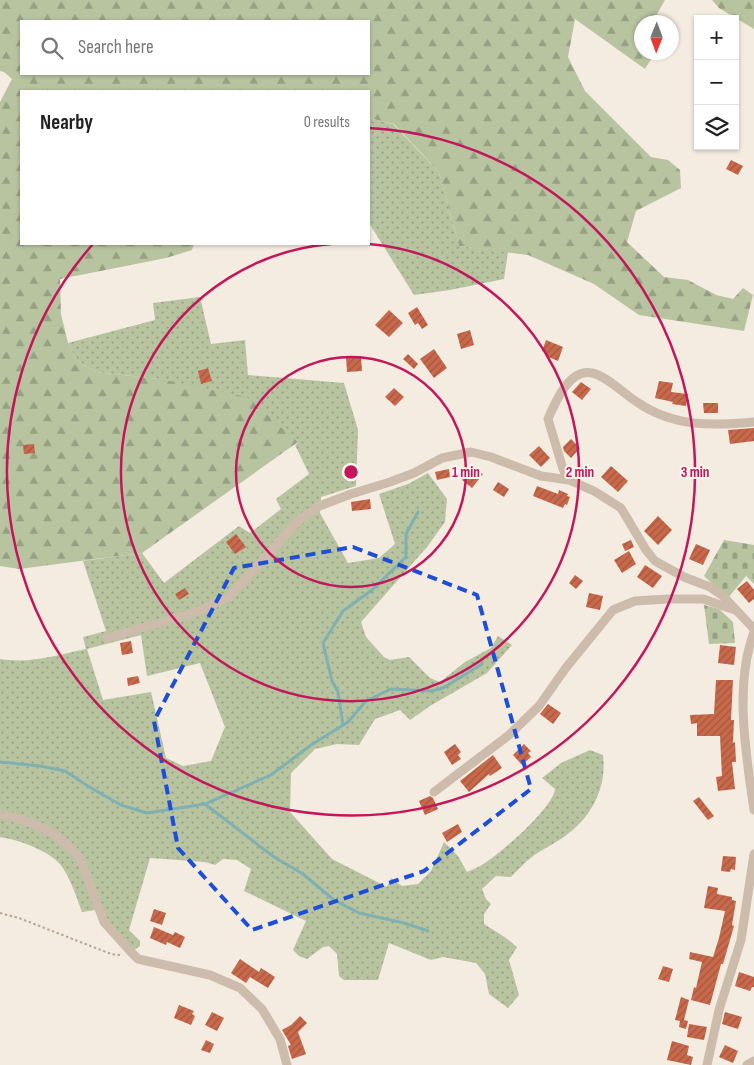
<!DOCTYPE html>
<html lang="en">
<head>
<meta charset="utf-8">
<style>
  :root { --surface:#fff; --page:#f6f6f6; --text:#222; --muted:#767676; --line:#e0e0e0 }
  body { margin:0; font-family:"Sofia Sans Condensed",sans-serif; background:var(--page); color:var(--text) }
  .controls { position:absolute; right:15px; top:15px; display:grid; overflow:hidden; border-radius:0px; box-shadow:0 1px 4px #0004 }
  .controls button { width:45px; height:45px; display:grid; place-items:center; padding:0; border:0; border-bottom:1px solid var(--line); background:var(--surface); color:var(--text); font:25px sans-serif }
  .compass { position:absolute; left:634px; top:15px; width:45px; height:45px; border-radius:50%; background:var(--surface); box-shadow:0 1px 4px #0004; rotate:181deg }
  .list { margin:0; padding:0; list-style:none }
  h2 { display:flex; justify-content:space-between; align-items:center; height:65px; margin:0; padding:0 20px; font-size:21px }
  h2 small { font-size:16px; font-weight:400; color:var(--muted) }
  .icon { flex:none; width:28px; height:28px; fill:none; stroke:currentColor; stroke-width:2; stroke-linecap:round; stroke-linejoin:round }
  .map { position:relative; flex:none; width:754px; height:1065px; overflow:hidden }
  .search { position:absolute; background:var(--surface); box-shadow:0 1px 4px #0004; left:20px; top:20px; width:350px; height:55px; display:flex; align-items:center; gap:12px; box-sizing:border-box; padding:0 18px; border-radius:0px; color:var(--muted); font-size:19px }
  .panel { position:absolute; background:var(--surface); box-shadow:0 1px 4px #0004; left:20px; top:90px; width:350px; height:155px; border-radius:0px }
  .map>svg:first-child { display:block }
</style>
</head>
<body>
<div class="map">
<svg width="754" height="1065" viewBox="0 0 754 1065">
  <defs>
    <pattern id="green-dots" width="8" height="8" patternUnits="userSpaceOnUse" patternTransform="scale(1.25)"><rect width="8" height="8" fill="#b8c4a0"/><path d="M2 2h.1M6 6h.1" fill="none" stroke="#97a083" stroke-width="1.8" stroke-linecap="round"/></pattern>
    <pattern id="forest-firs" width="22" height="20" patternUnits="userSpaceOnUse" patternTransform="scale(1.25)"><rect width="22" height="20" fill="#b8c4a0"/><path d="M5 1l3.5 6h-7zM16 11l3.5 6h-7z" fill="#97a083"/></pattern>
    <pattern id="cemetery-stones" width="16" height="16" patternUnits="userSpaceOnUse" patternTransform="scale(1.25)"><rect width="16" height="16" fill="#b8c4a0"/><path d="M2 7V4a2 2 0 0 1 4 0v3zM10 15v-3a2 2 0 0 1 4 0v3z" fill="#97a083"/></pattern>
    <pattern id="building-hatch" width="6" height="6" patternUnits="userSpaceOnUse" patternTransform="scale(1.25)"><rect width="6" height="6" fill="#c8694b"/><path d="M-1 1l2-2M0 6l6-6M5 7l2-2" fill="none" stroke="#a4573f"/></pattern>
  </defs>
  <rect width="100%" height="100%" fill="#f4ebe1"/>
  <g fill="url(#green-dots)" fill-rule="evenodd">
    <polygon points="369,118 393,124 439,172 459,246 508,252 504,279 450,290 414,295 369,223"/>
    <path d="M200 297 211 344 245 340 248 375 344 383 358 430 356 486 321 497 320 513 348 563 379 558 395 544 379 494 408 484 428 473 447 499 445 522 427 547 361 622 366 637 384 657 390 660 409 657 430 678 440 682 465 662 491 648 498 636 512 645 487 673 430 706 410 720 400 710 375 719 359 745 337 744 315 749 291 773 290 812 332 859 387 887 391 878 402 886 418 884 431 871 444 842 458 856 467 872C473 869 479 867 485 863 502 852 553 808 555 789L542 778 561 763 590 750 603 755C607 785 593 815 569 833 558 842 545 848 533 856 525 862 518 870 511 877L496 876 482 889 486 899 491 904 484 914V924L506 938 517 947 509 960 519 995 508 1008 489 994 485 974 476 963 443 957 431 960 389 943 378 980H344L339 976 337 954 329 946 323 947 307 959 299 956 293 950 306 921 244 891 251 869 237 860 223 859 215 865 205 862 150 858 129 930 140 941V946L134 950 105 919 103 909 82 912C77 898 69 873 58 862 44 849 19 840 0 837V659C30 664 58 655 86 649L83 637 106 631 83 561 142 553 164 583 239 526 250 533 281 509 276 499 309 474 295 445 298 443 160 379 96 372 76 360 68 343 155 320 153 303ZM141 635 147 676 200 663 225 727 211 761 183 766 166 758 151 692 103 700 87 649Z"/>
  </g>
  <g fill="url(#forest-firs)" fill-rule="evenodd">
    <path d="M0 0H665L657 14 664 22H642V52L655 53 645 69 575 19 568 57 585 91 651 157 668 160 680 170 681 188 636 211 627 242 664 277 688 280 716 295 733 299 743 288 753 295 744 331 639 315 594 284 528 255 459 246 439 172 394 124 369 118V91H21V244H194L192 250 166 258 60 279 61 314 68 343 76 360 96 372 160 379 247 397 298 442 142 553 19 569 0 566V102L12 79 4 72 0 71ZM21 21H369V74H21Z"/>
    <polygon points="712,0 754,0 754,29 719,8"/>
  </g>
  <g fill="url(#cemetery-stones)">
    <polygon points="724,540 754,545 754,584 746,576 728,598 704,576"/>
    <polygon points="704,605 719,609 733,622 735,643 709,644"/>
  </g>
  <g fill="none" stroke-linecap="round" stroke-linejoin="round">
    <g stroke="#7fb0b2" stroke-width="3">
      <polyline points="343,725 338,692 332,681 323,643 343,611 372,590 406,557 406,534 418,512"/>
      <polyline points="0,762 40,766 65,771 91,788 121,805 147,813 205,804 271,775 311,745 348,722 366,701 391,689 432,691 443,688 482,664"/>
      <polyline points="205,804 274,857 303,874 334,900 359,913 404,923 428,931"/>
    </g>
  </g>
  <g fill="url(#building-hatch)">
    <polygon points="731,160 743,166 738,175 726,169"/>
    <polygon points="417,307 428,325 422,329 418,323 415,325 408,313"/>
    <polygon points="389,310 403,323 389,337 375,325"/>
    <polygon points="470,330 474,345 461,349 457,334"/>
    <polygon points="546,340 563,347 558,361 546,356 547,353 542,351"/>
    <polygon points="434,349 447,368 434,378 420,359"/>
    <polygon points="408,354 418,364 414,369 403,359"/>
    <polygon points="361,356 362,371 347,372 346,357"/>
    <polygon points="208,368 212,381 201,384 198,371"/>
    <polygon points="659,381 673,383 671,392 688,394 686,406 672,404 673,402 655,398"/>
    <polygon points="581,382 591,389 582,400 572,392"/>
    <polygon points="394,388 404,397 395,406 385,397"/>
    <polygon points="703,403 718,403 718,413 704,413"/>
    <polygon points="754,428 754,441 730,444 728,430"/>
    <polygon points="571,439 580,448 571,458 564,451 563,447"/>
    <polygon points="34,444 35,453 24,454 23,445"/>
    <polygon points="539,446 550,458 541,467 529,455"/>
    <polygon points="611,466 628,481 618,492 601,477"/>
    <polygon points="473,467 483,474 472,488 462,480"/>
    <polygon points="449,469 450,477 437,480 435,472"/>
    <polygon points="498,482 509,489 504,497 493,490"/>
    <polygon points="537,486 558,494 559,490 568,494 567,496 570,497 567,505 565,504 563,508 533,496"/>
    <polygon points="370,499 371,509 352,511 351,502"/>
    <polygon points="658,516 672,530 658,545 644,531"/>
    <polygon points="236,534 246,547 235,554 226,542"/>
    <polygon points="631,540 634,547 625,551 622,544"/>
    <polygon points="696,544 710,550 703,565 689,559"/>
    <polygon points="629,551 636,564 622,573 614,560"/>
    <polygon points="645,565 662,576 653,588 637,577"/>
    <polygon points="575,575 583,581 576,589 569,583"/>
    <polygon points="747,581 754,590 754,599 749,603 737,589"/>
    <polygon points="185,588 189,594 179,600 175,594"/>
    <polygon points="589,593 603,596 600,610 586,607"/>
    <polygon points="131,641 133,653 122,655 120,643"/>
    <polygon points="720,645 736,647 734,665 718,663"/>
    <polygon points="138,676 140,683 128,686 127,678"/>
    <polygon points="716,680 733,680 731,720 734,720 733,743 735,742 736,762 732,762 735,789 718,791 716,777 722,776 720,736 697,736 697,723 691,724 690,715 714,714"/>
    <polygon points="548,704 561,713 553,724 540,714"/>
    <polygon points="455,744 461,752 458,755 461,759 452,765 444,752"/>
    <polygon points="524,744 531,751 528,753 531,757 522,765 513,755"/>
    <polygon points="493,755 502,768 490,776 489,774 469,792 460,781"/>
    <polygon points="430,796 433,798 438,809 425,815 419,801"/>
    <polygon points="699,797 714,816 708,820 693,801"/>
    <polygon points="458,824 462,832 447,842 442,833"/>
    <polygon points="723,856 736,857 735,870 731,869 730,872 721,871"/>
    <polygon points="708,886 718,888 717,894 732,897 732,900 736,901 732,925 734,926 730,940 723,964 721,964 710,1005 691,1000 694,987 696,988 702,962 689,959 690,952 713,957 719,938 725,911 704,908"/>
    <polygon points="154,909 166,913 162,925 150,921"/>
    <polygon points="154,927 173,935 175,932 185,937 180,948 167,942 166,945 150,938"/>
    <polygon points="240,959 259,972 261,968 275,977 268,988 250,977 246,983 231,973"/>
    <polygon points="663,966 673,969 669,982 658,979"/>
    <polygon points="739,972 754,977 754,987 752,987 750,991 735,986"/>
    <polygon points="681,997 689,1000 684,1020 688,1021 686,1029 679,1027 680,1021 675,1020"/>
    <polygon points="179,1005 194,1011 192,1014 195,1016 191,1025 174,1018"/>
    <polygon points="212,1012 224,1018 217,1031 205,1025"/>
    <polygon points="725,1012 742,1017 738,1029 722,1024"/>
    <polygon points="300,1016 307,1023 298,1032 306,1054 292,1059 288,1046 291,1045 282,1030 291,1025"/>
    <polygon points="689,1024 707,1027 704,1040 687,1037"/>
    <polygon points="206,1040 214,1044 210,1053 201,1050"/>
    <polygon points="672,1041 689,1046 687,1055 693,1057 691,1065 667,1060"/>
    <polygon points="725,1045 738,1051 733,1063 719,1057"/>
  </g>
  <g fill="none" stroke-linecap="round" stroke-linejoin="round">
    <polyline stroke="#b9a596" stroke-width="2" stroke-dasharray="2.5 2.5" stroke-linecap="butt" points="0,913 19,918 111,954 121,955"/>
    <g stroke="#cdbbac" stroke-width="9">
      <path d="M754 422C712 426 673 427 637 402 624 394 607 376 592 373 569 368 555 403 548 419L563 469 569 480 594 491 621 508 646 550 655 561 684 577 710 587 723 596 754 629"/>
      <path d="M754 632C734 685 746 755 754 810"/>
      <polyline points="107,638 197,612 229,597 298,521 317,507 351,494 390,482 414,473 442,458 471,452 491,457 541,476 569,480"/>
      <polyline points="434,792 509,735 539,706 565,669 613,610 635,601 667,599 703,599 735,610"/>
      <path d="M0 814C31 821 60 832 80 858L104 922 130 951 138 959 210 975 240 988 262 1009 280 1039 287 1065"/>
      <polyline points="707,1065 719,1010 741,940 754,854"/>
      <polyline points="747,1065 754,1061"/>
    </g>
  </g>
  <path fill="none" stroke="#1d4ed8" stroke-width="4" stroke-dasharray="10 6" stroke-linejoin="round" d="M353 547 477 595 531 789 424 871 252 930 178 848 154 721 234 568Z"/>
  <g fill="none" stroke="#c2185b" stroke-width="2.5">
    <circle cx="351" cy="472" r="115"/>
    <path d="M369 244A229 229 0 1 1 331 244"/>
    <path d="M369 128A344 344 0 1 1 93 244"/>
  </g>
  <circle cx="351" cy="472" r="8" fill="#c2185b" stroke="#fbf5ee" stroke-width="2.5"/>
  <g font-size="15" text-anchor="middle" font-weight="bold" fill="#c2185b" stroke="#fbf5ee" stroke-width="4" stroke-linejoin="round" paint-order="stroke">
    <text x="466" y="477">1 min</text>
    <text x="580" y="477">2 min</text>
    <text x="695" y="477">3 min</text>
  </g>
</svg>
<div class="controls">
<button>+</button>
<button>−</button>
<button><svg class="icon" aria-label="layers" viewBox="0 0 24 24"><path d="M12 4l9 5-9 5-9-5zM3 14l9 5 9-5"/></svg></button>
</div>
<svg class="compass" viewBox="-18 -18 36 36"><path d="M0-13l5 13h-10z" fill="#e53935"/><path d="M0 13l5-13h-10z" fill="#767676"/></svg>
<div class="search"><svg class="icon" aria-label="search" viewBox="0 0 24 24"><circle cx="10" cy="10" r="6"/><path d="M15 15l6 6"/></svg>Search here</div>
<section class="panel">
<h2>Nearby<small>0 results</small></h2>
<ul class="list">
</ul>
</section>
</div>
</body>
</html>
